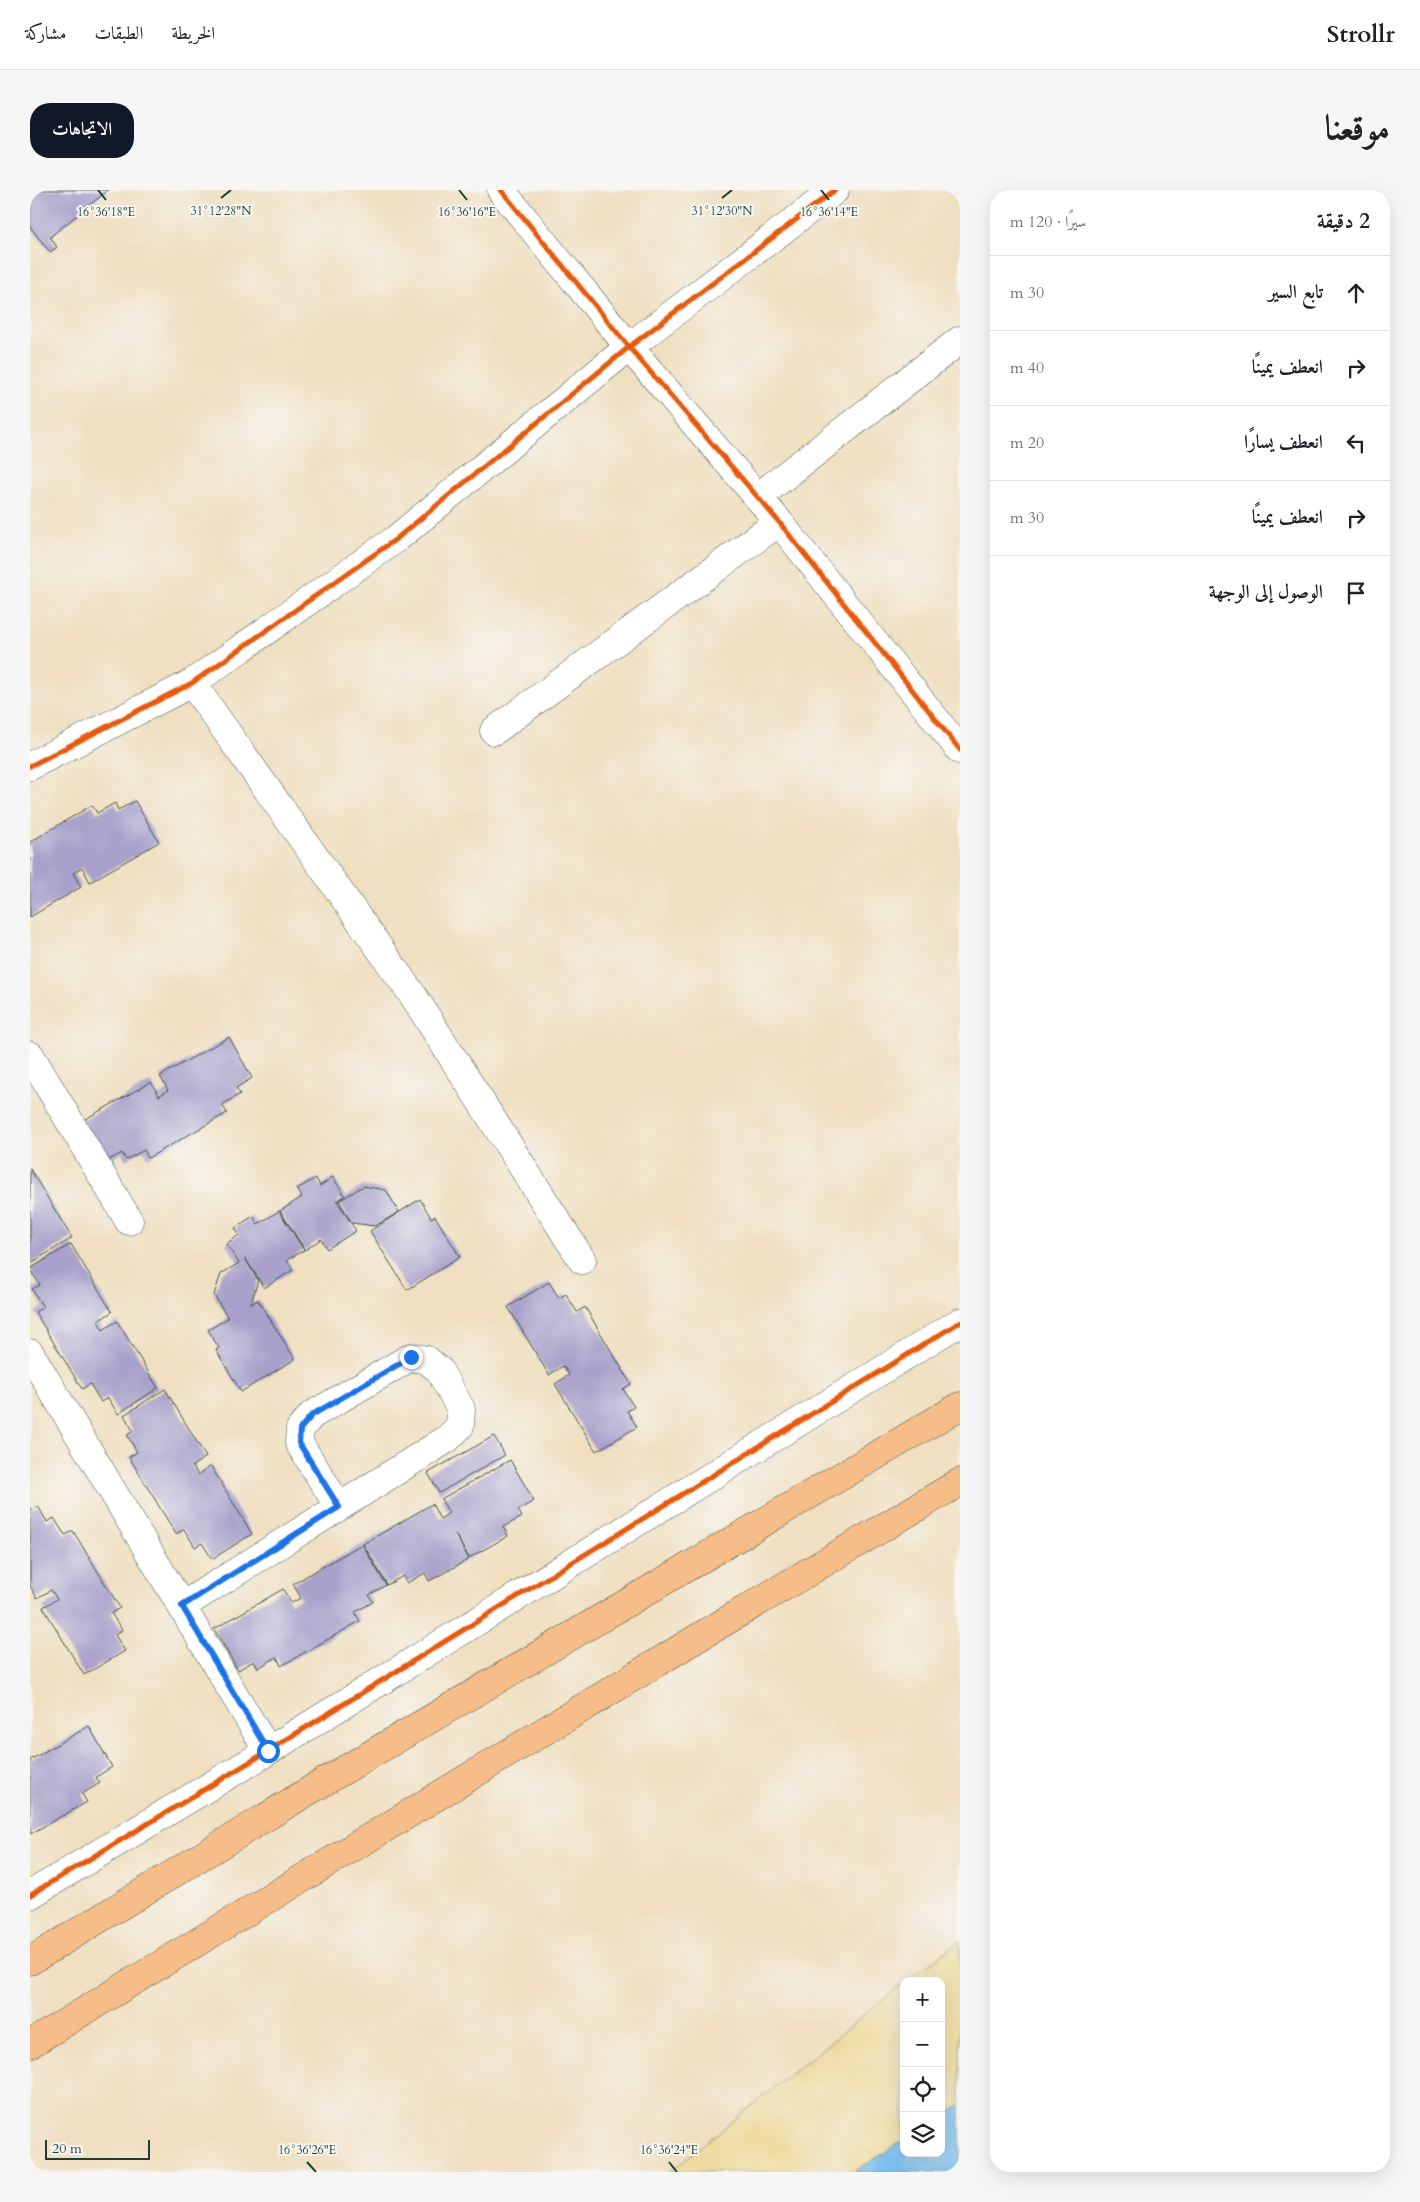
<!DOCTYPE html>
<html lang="ar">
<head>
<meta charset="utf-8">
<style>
  :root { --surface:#fff; --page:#f6f6f6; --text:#202124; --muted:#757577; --line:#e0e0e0; --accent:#111827 }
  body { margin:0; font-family:Cardo,Amiri,serif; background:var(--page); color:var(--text); direction:rtl }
  .controls { position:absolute; right:15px; bottom:15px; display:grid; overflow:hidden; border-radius:10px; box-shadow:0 5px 20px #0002 }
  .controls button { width:45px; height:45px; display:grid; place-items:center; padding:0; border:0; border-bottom:1px solid var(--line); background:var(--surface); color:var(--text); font:25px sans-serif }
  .scale { position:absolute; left:15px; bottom:12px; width:105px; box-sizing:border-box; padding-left:5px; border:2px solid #1f3d34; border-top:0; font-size:14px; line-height:18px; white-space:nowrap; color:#1f3d34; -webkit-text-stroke:4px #f6f6f2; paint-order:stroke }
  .stop { position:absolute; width:15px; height:15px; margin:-11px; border:4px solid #1a73e8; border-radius:50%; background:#fff }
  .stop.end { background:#1a73e8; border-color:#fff; box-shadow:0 1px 5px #0008 }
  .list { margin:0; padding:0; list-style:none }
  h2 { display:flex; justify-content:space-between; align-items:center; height:65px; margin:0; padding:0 20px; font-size:21px }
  h2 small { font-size:16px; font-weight:400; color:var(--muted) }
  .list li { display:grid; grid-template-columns:32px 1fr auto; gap:15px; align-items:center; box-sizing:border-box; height:75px; padding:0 20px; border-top:1px solid var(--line) }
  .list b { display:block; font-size:19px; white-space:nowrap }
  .list em { font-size:16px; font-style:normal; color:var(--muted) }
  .icon { flex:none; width:28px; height:28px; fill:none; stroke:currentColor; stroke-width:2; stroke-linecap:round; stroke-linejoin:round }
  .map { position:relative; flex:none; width:930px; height:1982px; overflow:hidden; direction:ltr; border-radius:20px }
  header { display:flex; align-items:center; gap:30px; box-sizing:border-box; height:70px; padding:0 25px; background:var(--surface); border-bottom:1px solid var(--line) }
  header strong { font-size:24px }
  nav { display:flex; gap:28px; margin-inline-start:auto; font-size:18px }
  .intro { display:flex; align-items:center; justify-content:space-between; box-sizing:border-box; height:120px; padding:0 30px }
  h1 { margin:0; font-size:35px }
  .button { padding:12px 22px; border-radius:20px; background:var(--accent); color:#fff; font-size:18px; font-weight:700 }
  main { display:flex; gap:30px; padding:0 30px }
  aside { flex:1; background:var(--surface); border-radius:20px; box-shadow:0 5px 20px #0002 }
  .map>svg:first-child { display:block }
</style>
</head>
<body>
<header>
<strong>Strollr</strong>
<nav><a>الخريطة</a><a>الطبقات</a><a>مشاركة</a></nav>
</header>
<div class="intro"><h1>موقعنا</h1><a class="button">الاتجاهات</a></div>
<main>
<aside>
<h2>2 دقيقة<small>سيرًا · 120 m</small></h2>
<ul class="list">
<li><svg class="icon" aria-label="ahead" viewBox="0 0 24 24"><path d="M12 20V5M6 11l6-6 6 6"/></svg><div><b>تابع السير</b></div><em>30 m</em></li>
<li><svg class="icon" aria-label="right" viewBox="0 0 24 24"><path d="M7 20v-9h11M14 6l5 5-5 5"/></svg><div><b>انعطف يمينًا</b></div><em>40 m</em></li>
<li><svg class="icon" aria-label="left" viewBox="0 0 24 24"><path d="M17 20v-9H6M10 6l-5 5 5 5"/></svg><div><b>انعطف يسارًا</b></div><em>20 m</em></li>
<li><svg class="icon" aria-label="right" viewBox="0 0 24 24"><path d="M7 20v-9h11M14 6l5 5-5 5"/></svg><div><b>انعطف يمينًا</b></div><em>30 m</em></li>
<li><svg class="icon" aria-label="arrive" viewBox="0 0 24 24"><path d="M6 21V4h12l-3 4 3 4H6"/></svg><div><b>الوصول إلى الوجهة</b></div></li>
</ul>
</aside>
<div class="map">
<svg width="930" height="1982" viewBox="0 0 930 1982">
  <rect width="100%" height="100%" fill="#f6f6f2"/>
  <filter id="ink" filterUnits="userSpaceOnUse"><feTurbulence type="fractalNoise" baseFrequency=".02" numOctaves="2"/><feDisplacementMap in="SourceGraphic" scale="10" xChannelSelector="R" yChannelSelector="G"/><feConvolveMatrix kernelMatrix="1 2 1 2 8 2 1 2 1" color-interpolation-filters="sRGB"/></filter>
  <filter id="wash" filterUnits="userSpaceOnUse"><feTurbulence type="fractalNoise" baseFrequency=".0096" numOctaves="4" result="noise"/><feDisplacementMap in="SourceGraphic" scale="20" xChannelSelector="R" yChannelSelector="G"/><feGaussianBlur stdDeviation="1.12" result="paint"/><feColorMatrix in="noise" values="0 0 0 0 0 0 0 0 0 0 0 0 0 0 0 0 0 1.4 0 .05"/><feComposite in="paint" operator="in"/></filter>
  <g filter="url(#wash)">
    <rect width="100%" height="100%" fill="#f0dfc0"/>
    <g fill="#eeda9e" stroke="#868c69">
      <polygon points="930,1751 930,1915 911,1927 911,1791 876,1791"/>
      <polygon points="874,1793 874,1950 824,1982 639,1982"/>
    </g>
    <polygon fill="#79bdef" stroke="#4c7d92" points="930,1915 930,1982 824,1982 874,1950 874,1963 911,1963 911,1927"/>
    <g id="blocks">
      <g fill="#a9a1cb">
        <polygon points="0,0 78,0 20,47 27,57 20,62 0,37"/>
        <polygon points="105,611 129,652 60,692 52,677 43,683 51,697 0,727 0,652 62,615 67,623 85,613 88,620"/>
        <polygon points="199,847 222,888 206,898 210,904 192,915 197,923 118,968 114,960 96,970 92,963 75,972 52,931 121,892 129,906 138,900 130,886"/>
        <polygon points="0,979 42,1048 1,1073 0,1071"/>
        <polygon points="303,987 315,1006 307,1011 326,1041 297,1059 291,1049 275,1060 250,1021 272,1007 267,999 286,988 290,996"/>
        <polygon points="333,996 356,1000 369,1022 345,1036 322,1033 309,1011"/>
        <polygon points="390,1009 401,1028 405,1026 430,1067 377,1100 340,1041"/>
        <polygon points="249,1021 274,1060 257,1070 263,1080 234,1098 215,1068 228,1090 221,1114 228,1110 265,1169 211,1202 186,1160 189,1158 178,1140 198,1128 184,1105 191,1084 209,1073 196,1054 209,1045 205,1038 223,1026 228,1034"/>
        <polygon points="41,1054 82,1122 68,1131 73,1140 87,1131 128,1198 88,1224 78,1208 71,1212 60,1194 52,1199 5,1122 13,1117 2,1099 10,1095 0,1079"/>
        <polygon points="519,1092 529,1108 536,1104 547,1122 555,1117 601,1194 593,1199 604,1217 597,1221 607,1237 566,1261 525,1194 539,1185 533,1176 519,1185 478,1117"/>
        <polygon points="135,1199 176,1267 162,1276 165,1280 168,1285 181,1276 222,1344 182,1369 172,1353 165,1357 154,1339 146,1344 99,1267 107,1262 97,1245 103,1241 94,1225"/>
        <polygon points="464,1246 475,1265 409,1303 398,1283"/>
        <polygon points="480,1270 504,1311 488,1320 492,1327 473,1337 478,1346 439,1368 425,1344 439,1369 399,1391 395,1383 377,1393 373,1386 357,1395 333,1354 402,1314 410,1329 415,1326 419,1323 411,1309"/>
        <polygon points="8,1316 17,1332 24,1328 35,1345 43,1341 90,1418 81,1423 92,1440 85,1445 95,1461 54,1485 13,1417 27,1409 21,1400 7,1408 0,1396 0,1320"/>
        <polygon points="332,1354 356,1395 339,1405 343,1412 325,1422 330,1431 251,1476 247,1467 228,1478 224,1471 208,1480 184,1439 253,1399 261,1413 271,1408 263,1394"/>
        <polygon points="59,1536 82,1577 66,1587 70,1593 52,1604 57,1612 0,1644 0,1570"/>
      </g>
    </g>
  </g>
  <g filter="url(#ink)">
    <use href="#blocks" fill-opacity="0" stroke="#3e5549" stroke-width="1"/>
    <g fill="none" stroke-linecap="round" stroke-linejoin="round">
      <defs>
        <g id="minor">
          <polyline points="471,0 599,157 749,332 930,560"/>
          <polyline points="728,307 930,150"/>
          <polyline points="162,493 384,807 552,1070"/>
          <polyline points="464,541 749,332"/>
          <polyline points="0,576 162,493 366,349 599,157 805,0"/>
          <polyline points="0,865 99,1031"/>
          <polyline points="0,1163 238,1561"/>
          <polyline points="152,1416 417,1249 430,1236 431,1219 409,1180 397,1170 381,1167 282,1225 270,1239 269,1253 309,1317"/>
        </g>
        <polyline id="tertiary" points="0,1705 238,1561 930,1132"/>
        <g id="primary">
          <polyline points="0,1771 282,1599 930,1216"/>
          <polyline points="0,1854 674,1444 930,1292"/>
        </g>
      </defs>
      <use href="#minor" stroke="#3e5549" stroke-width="29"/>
      <use href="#tertiary" stroke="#3e5549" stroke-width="29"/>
      <use href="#primary" stroke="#3e5549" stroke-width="29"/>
      <use href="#minor" stroke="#fff" stroke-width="28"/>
      <use href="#tertiary" stroke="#fff" stroke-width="28"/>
      <use href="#primary" stroke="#f7bd88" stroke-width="28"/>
      <defs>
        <g id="cycleway">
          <polyline points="471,0 599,157 749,332 930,560"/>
          <polyline points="0,576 162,493 366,349 599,157 805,0"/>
          <polyline points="0,1705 238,1561 930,1132"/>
        </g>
      </defs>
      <use href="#cycleway" stroke="#f6f6f2" stroke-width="8"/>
      <use href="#cycleway" stroke="#e8590c" stroke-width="5"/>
    </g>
  </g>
  <g fill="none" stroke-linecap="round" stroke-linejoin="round" filter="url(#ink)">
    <polyline stroke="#1a73e8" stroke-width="6" points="238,1561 152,1416 309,1317 269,1253 270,1239 282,1225 381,1167"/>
  </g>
  <path fill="none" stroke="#1f3d34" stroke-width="2" d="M68 0 76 10M429 0 437 10M791 0 799 10M191 8 201 0M692 8 702 0M277 1972 286 1982M639 1972 647 1982"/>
  <g font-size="12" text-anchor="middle" fill="#1f3d34" stroke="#f6f6f2" stroke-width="4" stroke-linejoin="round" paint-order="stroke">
    <text x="191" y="25">31°12'28"N</text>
    <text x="692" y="25">31°12'30"N</text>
    <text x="76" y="26">16°36'18"E</text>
    <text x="437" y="26">16°36'16"E</text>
    <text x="799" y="26">16°36'14"E</text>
    <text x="277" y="1964">16°36'26"E</text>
    <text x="639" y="1964">16°36'24"E</text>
  </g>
</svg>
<div class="controls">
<button>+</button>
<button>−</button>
<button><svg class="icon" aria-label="locate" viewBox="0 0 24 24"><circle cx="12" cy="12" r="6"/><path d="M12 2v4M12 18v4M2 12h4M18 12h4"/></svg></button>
<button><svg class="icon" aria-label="layers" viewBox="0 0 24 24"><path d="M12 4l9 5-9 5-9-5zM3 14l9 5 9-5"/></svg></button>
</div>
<div class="scale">20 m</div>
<div class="stop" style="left:238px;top:1561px"></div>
<div class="stop end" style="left:381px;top:1167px"></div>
</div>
</main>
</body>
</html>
